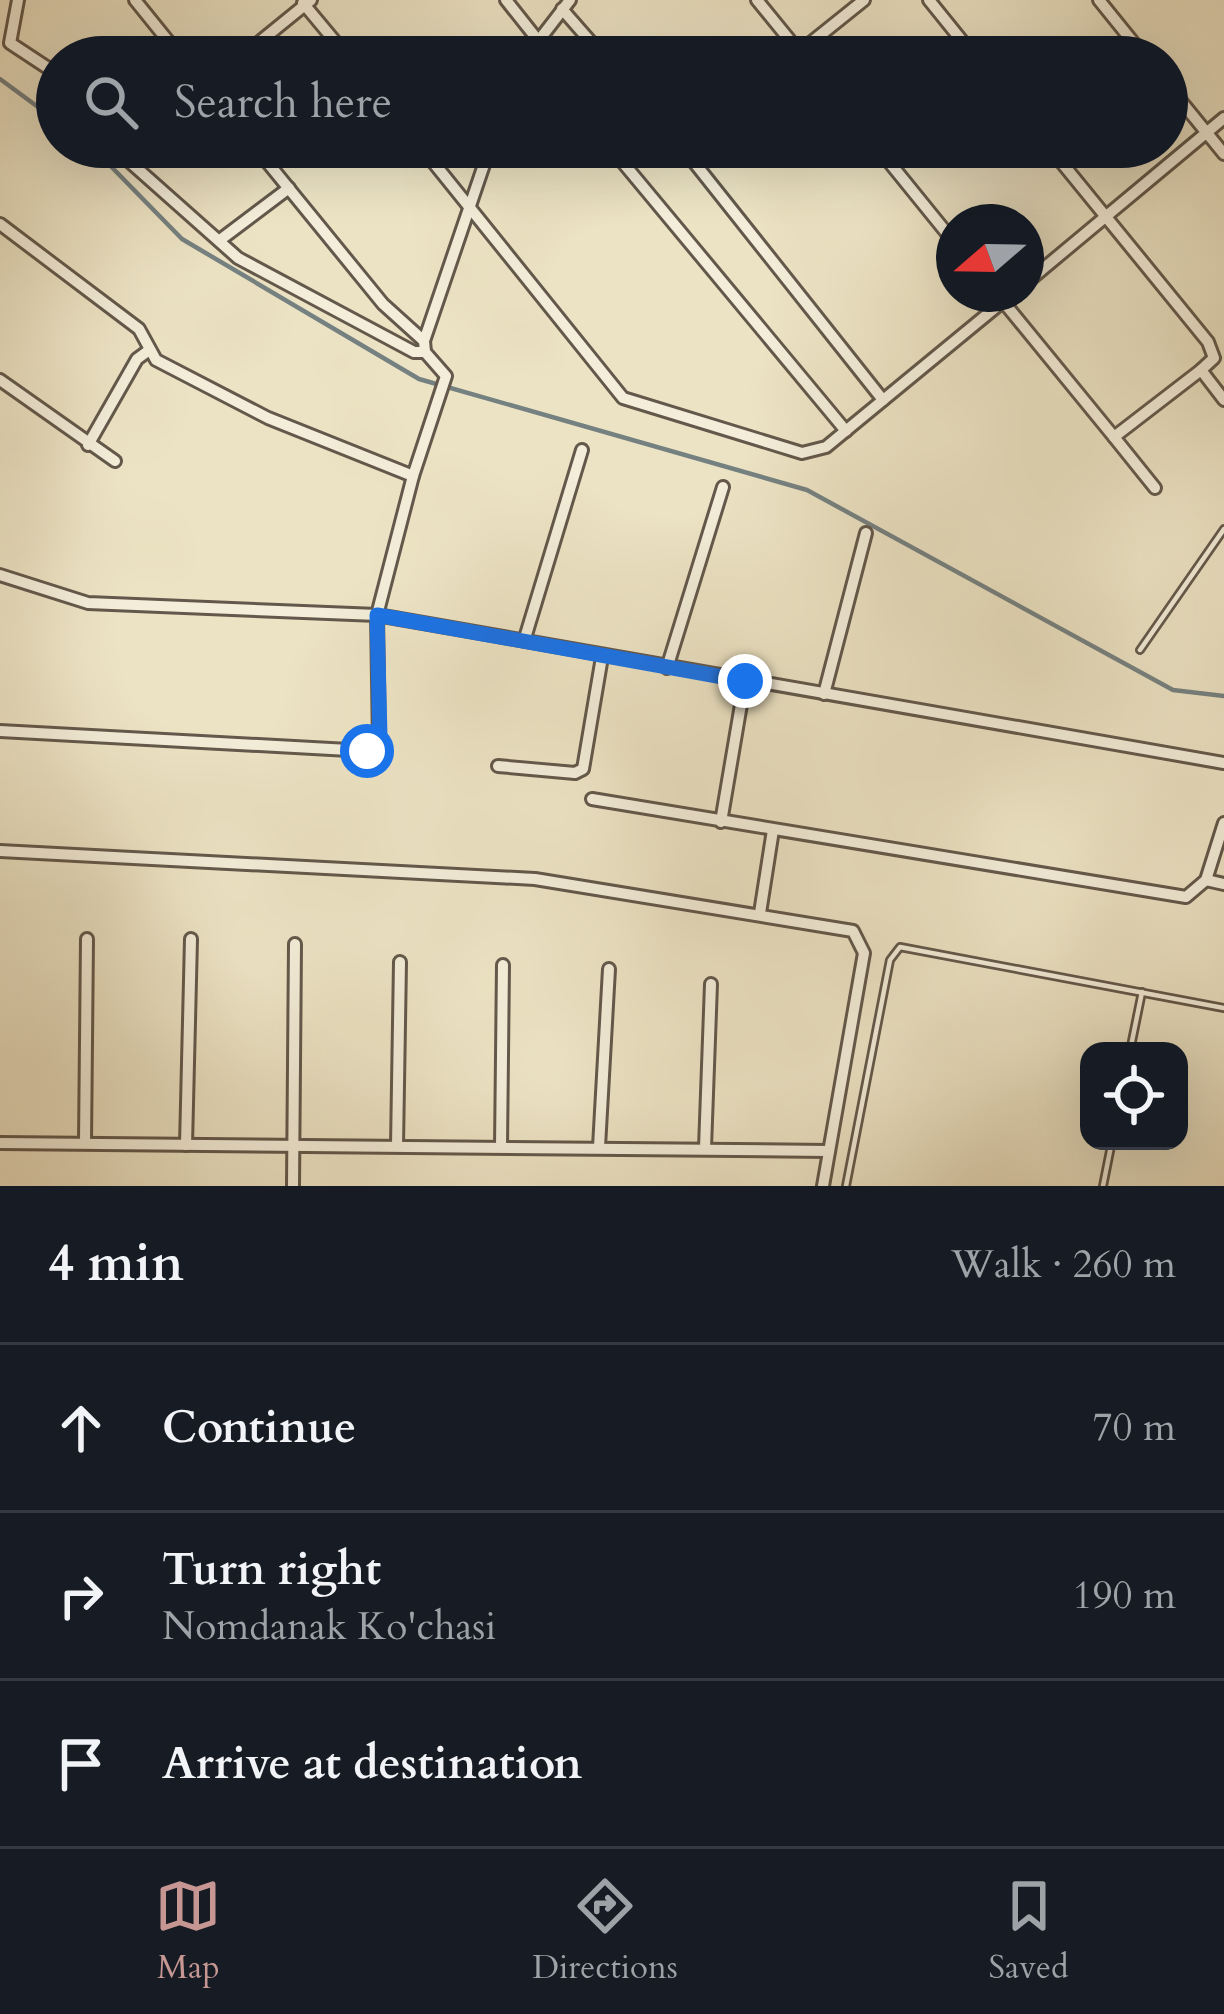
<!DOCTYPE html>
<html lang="en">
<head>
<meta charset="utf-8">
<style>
  :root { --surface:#171b24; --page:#242831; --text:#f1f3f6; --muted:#9ea1a6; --line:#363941; --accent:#c59692 }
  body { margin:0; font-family:Cardo,serif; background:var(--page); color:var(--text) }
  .controls { position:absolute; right:36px; bottom:36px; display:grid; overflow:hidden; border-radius:24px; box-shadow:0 12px 48px #0002 }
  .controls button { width:108px; height:108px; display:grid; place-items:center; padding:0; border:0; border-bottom:3px solid var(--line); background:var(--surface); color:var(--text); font:60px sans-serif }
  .compass { position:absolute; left:936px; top:204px; width:108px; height:108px; border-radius:50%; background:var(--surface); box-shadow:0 12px 48px #0002; rotate:250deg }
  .stop { position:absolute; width:36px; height:36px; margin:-27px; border:9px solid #1a73e8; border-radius:50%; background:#fff }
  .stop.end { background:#1a73e8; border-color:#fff; box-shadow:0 3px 12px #0008 }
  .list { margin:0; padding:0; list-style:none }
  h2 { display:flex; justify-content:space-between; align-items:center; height:156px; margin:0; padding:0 48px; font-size:51px }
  h2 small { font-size:39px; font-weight:400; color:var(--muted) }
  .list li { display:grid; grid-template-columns:78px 1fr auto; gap:36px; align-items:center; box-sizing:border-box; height:168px; padding:0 48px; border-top:3px solid var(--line) }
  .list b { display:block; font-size:45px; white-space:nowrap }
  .list p { margin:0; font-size:39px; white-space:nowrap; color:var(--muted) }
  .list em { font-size:39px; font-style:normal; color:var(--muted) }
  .icon { flex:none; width:66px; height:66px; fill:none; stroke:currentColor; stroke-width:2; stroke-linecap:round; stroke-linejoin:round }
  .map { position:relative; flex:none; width:1224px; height:1186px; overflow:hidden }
  .search { position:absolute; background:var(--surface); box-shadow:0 12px 48px #0002; left:36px; right:36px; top:36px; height:132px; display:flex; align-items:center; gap:30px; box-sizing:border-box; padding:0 42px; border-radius:66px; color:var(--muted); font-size:45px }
  .sheet { height:660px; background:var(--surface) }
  nav { display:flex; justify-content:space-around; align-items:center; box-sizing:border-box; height:168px; border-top:3px solid var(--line); background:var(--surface); font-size:33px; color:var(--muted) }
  nav a { display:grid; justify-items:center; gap:6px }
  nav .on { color:var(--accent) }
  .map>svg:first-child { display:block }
</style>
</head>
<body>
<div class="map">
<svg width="1224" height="1186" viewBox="0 0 1224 1186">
  <rect width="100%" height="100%" fill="#ece3c4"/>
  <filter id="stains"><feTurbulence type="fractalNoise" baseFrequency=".00167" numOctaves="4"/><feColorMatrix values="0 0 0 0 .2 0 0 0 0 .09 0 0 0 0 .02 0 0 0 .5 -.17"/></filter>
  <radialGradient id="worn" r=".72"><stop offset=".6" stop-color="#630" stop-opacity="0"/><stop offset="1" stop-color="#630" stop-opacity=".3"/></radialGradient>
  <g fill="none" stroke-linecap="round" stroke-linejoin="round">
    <g stroke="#758181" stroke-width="4.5">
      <polyline points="0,79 57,121"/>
      <polyline points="92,147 182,239 419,379 807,490 1173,690 1224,696"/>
    </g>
    <defs>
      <g id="service">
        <polyline points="1140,650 1224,529"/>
        <polyline points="1130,1051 1142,992"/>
        <polyline points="846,1186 890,960 900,947 1224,1008"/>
        <polyline points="1103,1186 1112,1141"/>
      </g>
      <g id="minor">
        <polyline points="18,0 10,43 57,74"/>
        <polyline points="135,0 181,57"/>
        <polyline points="506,0 537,39"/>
        <polyline points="757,0 801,54"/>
        <polyline points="929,0 975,57"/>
        <polyline points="1099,0 1145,57"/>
        <polyline points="303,3 348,57"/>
        <polyline points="562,9 604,57"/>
        <polyline points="241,57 311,0"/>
        <polyline points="526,57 570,0"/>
        <polyline points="793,57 864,0"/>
        <polyline points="1167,84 1224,154"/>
        <polyline points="113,147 238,258 414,352 425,352"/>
        <polyline points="255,147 383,304 424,341"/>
        <polyline points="421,147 623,398 802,453 826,447 1012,294"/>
        <polyline points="610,147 846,431"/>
        <polyline points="682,147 883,400"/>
        <polyline points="877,147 954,242"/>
        <polyline points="1049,147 1208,342 1214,358 1201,370 1224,400"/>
        <polyline points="0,224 139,329 156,360 268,418 413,476"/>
        <polyline points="220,240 289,188"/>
        <polyline points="1026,283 1224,118"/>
        <polyline points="997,294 1114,437 1201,370"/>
        <polyline points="0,380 115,461"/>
        <polyline points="1114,437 1155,488"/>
        <polyline points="88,445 137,359 148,351"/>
        <polyline points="0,575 88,603 377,615 1224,763"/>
        <polyline points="525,638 582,450"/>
        <polyline points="667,668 723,487"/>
        <polyline points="824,694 866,533"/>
        <polyline points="0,731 367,751 379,745 377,615 413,476 446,376 425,352 424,341 490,147"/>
        <polyline points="498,766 575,773 583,769 602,657"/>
        <polyline points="592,799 1186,897 1206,880 1224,823"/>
        <polyline points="721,822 745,681"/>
        <polyline points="0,851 535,879 853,931 864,953 823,1186"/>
        <polyline points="1206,880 1224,884"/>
        <polyline points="760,913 773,830"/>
        <polyline points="0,1143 829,1151"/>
        <polyline points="85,1143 87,939"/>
        <polyline points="186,1145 191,939"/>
        <polyline points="397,1146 400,962"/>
        <polyline points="501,1147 503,965"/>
        <polyline points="599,1147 609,969"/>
        <polyline points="705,1148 711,984"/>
        <polyline points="293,1186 295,944"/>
      </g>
    </defs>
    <use href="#service" stroke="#63584b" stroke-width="10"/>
    <use href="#minor" stroke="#63584b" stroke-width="16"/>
    <use href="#service" stroke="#f3edd9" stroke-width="4.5"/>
    <use href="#minor" stroke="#f3edd9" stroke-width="10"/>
  </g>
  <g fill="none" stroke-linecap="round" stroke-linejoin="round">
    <polyline stroke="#1a73e8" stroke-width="15" points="367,751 379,745 380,737 377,615 745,681"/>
  </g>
  <rect width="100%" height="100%" filter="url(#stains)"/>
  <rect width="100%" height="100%" fill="url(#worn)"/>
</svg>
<div class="controls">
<button><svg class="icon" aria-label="locate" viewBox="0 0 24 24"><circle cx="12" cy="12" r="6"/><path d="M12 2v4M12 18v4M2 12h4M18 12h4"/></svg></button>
</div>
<svg class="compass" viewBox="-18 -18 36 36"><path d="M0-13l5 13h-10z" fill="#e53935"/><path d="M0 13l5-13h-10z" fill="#9ea1a6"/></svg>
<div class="stop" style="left:367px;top:751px"></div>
<div class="stop end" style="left:745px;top:681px"></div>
<div class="search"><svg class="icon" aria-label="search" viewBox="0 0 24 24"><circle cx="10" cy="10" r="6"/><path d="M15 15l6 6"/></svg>Search here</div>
</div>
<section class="sheet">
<h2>4 min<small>Walk · 260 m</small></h2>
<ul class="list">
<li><svg class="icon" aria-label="ahead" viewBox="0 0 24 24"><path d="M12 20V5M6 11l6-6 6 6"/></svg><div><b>Continue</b></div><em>70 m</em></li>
<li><svg class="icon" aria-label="right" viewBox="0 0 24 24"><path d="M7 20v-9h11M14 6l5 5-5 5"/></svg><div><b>Turn right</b><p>Nomdanak Ko'chasi</p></div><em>190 m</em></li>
<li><svg class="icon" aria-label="arrive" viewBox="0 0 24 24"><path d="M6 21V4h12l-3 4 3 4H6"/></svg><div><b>Arrive at destination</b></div></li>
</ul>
</section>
<nav>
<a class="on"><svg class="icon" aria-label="map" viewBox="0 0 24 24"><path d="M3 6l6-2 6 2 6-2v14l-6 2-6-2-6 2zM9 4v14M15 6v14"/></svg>Map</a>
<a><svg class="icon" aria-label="directions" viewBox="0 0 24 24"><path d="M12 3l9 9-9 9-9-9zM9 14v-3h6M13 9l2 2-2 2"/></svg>Directions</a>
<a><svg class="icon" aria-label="saved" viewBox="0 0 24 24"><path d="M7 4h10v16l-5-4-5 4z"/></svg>Saved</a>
</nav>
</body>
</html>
